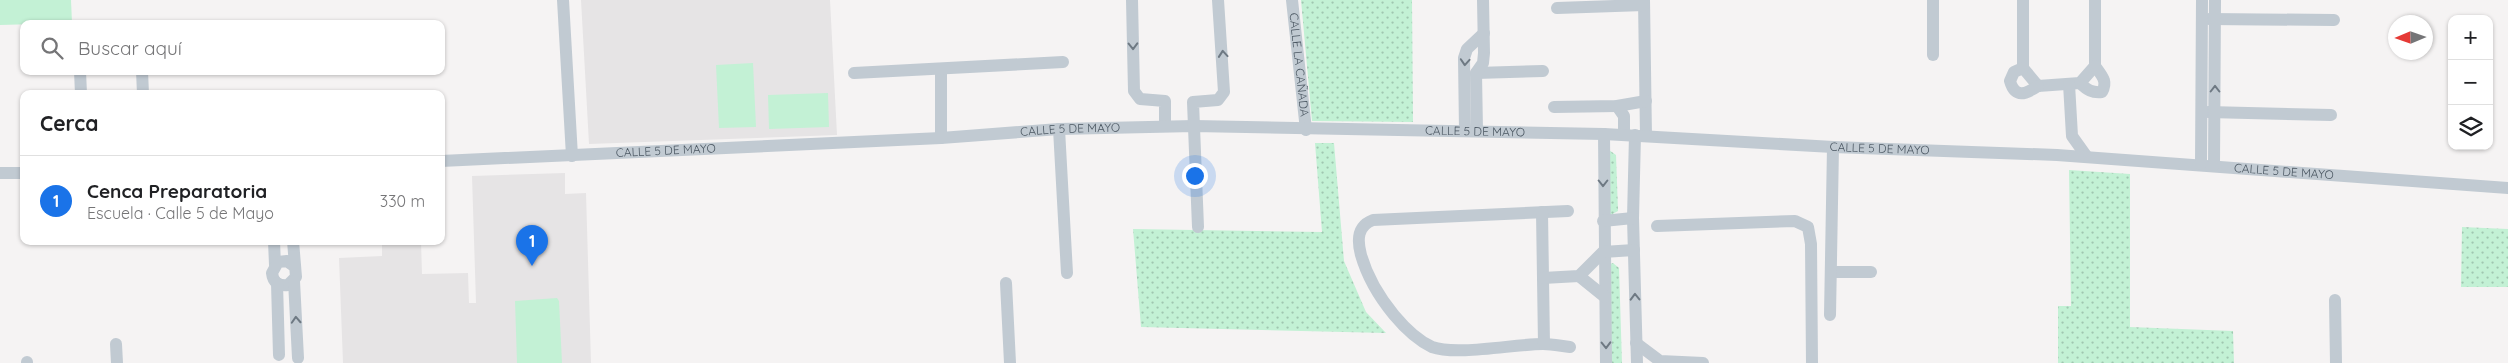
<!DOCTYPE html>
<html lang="es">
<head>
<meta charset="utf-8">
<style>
  :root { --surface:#fff; --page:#f6f6f6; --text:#202124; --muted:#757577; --line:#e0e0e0; --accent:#1a73e8 }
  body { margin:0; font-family:Quicksand,sans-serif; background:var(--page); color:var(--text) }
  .controls { position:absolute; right:15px; top:15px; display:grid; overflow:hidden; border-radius:10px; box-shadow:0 1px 4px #0004 }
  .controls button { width:45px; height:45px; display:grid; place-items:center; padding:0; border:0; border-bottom:1px solid var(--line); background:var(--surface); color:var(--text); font:25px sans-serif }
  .compass { position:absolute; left:2388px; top:15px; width:45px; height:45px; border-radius:50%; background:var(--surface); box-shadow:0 1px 4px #0004; rotate:268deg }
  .you { position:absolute; left:1194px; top:175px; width:18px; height:18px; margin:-12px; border:4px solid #fff; border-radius:50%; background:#1a73e8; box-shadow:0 0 0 8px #1a73e833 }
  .badge { display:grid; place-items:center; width:32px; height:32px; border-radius:50%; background:var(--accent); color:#fff; font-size:16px; font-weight:700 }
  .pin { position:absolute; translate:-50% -41px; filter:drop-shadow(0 1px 2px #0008) }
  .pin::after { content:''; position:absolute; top:26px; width:18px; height:15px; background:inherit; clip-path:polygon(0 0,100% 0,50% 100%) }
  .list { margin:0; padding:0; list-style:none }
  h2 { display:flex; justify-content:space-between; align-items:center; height:65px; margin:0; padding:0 20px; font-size:21px }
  h2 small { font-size:16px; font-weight:400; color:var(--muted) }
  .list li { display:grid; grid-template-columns:32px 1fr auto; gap:15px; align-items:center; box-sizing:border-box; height:90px; padding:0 20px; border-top:1px solid var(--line) }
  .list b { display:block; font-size:19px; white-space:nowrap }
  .list p { margin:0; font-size:16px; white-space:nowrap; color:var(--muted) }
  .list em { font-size:16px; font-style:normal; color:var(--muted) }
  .icon { flex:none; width:28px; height:28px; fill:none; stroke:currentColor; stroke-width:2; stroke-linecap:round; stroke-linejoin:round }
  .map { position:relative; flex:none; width:2508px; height:363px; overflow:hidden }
  .search { position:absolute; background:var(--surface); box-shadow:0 1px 4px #0004; left:20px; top:20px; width:425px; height:55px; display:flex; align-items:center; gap:12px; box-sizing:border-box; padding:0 18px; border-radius:10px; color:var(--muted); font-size:19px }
  .panel { position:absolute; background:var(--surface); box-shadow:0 1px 4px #0004; left:20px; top:90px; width:425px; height:155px; border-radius:10px }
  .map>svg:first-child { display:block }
</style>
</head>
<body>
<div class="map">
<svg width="2508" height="363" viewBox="0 0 2508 363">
  <defs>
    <pattern id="grass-dots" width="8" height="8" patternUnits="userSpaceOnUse" patternTransform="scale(1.25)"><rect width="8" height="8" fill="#c3f1d5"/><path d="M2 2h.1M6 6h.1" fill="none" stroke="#a0c6b0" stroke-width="1.8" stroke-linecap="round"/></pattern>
  </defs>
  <rect width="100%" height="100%" fill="#f5f3f3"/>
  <g fill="#e6e4e5">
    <polygon points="581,0 830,0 837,135 589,144"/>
    <polygon points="565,173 565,194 586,193 591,363 343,363 339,258 382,256 382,241 421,241 422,274 468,273 469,303 476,303 472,176"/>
  </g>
  <g fill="url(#grass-dots)">
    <polygon points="1301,0 1412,0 1413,122 1312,121"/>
    <polygon points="1315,143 1334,143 1344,261 1366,312 1386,333 1141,327 1133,229 1322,232"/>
    <polygon points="1609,150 1616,155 1618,211 1609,216"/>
    <polygon points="2069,170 2130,174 2130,327 2233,331 2234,363 2058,363 2058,306 2071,306"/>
    <polygon points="2462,227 2508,229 2508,287 2461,287"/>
    <polygon points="1613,263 1619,268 1622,363 1611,363 1610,264"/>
  </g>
  <g fill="#c3f1d5">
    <polygon points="0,0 71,0 72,23 0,25"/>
    <polygon points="753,63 756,127 719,128 716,65"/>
    <polygon points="828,93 829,127 769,129 768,95"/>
    <polygon points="557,298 559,301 562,363 517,363 515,301"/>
  </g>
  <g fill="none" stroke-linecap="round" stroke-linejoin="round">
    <g stroke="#c1cad2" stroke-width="12">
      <polyline points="563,0 572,156"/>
      <polyline points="1132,0 1134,91 1140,99 1165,101 1165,126"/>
      <path id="s1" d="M1292 0 1306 130"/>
      <polyline points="1644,0 1646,136"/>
      <polyline points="2023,0 2023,68 2038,86 2080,83 2095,66 2095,0"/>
      <polyline points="1557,8 1644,5"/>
      <polyline points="2209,19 2334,20"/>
      <polyline points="1933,55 1933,0"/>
      <path d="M2023 68 2014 72 2010 81C2015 99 2026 94 2038 86"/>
      <polyline points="941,69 941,138"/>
      <polyline points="80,71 81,94"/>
      <polyline points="142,71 143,94"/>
      <polyline points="854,73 1063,62"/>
      <polyline points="1476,73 1543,71"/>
      <path d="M2080 83C2087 90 2092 93 2102 92 2108 81 2102 76 2095 66"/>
      <polyline points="2069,84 2072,136 2087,157"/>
      <polyline points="1617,106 1624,116 1624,135"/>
      <polyline points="1554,107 1617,106 1646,101"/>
      <polyline points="2208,112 2331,115"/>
      <polyline points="1059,129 1067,273"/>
      <polyline points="1465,131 1464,58 1467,49 1484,33"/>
      <polyline points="1477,131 1476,73 1483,63 1484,53 1483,0"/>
      <polyline points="1604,134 1606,363"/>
      <polyline points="1635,135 1633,218 1637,363"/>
      <path id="s2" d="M441 161 941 138 1059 129 1194 126 1604 134 1833 147 2057 155 2508 188"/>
      <polyline points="2201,164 2202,0"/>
      <polyline points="2214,165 2215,0"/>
      <polyline points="0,173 24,173"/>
      <path d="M1568 211 1373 220C1357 226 1357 240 1361 255 1367 276 1380 298 1394 315 1404 327 1417 340 1432 347 1457 356 1514 344 1543 344 1552 344 1561 346 1570 347"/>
      <polyline points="1542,212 1544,344"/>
      <polyline points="1603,221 1633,218"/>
      <polyline points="1657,226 1795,221 1808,227 1811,244 1812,363"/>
      <polyline points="1198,227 1193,102 1218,100 1224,92 1218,0"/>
      <polyline points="274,241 275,265"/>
      <path d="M293 241 296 277 288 285C278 286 273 282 272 273L278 262 287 261 294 266"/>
      <polyline points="1831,272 1871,272"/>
      <polyline points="1579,276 1605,297"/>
      <polyline points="1543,278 1579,276 1603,252 1634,250"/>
      <polyline points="294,281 298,358"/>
      <polyline points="277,283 279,355"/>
      <polyline points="1006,283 1010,363"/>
      <polyline points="2335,300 2336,363"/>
      <polyline points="1830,315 1833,147"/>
      <polyline points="1636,343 1660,361 1703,363"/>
      <polyline points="116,344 117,363"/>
      <polyline points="27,362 27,363"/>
    </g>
  </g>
  <defs><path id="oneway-chevron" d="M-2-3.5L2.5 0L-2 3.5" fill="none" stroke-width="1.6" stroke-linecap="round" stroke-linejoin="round" transform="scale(1.25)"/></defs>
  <g stroke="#6e7983">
    <use href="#oneway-chevron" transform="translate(1133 46) rotate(89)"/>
    <use href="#oneway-chevron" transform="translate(1223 54) rotate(-95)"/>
    <use href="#oneway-chevron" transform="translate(1465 62) rotate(94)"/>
    <use href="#oneway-chevron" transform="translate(2215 89) rotate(-90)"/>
    <use href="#oneway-chevron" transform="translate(1603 183) rotate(90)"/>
    <use href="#oneway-chevron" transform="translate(1635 297) rotate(-91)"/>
    <use href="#oneway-chevron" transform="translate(296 320) rotate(-93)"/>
    <use href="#oneway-chevron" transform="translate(1606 345) rotate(89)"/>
  </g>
  <g text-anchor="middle" stroke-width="5" stroke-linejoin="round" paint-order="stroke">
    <g font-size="12" fill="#4a5661" stroke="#fff">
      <text dy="4" stroke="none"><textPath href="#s1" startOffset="65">CALLE LA CAÑADA</textPath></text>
      <text dy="4" stroke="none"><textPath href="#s2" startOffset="630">CALLE 5 DE MAYO</textPath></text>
      <text dy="4" stroke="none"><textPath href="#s2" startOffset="1035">CALLE 5 DE MAYO</textPath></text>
      <text dy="4" stroke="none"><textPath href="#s2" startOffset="1440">CALLE 5 DE MAYO</textPath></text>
      <text dy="4" stroke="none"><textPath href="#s2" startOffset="225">CALLE 5 DE MAYO</textPath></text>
      <text dy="4" stroke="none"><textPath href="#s2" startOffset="1845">CALLE 5 DE MAYO</textPath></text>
    </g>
  </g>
</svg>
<div class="controls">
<button>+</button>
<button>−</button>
<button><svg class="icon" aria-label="layers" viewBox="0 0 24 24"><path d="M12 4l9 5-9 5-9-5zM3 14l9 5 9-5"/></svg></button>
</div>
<svg class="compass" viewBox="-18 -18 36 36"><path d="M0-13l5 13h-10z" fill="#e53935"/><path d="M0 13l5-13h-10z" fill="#757577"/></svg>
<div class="you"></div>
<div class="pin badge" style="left:532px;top:266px">1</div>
<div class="search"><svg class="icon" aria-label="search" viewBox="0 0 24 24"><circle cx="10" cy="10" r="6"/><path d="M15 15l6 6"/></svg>Buscar aquí</div>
<section class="panel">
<h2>Cerca<small></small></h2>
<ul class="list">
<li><span class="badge">1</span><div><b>Cenca Preparatoria</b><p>Escuela · Calle 5 de Mayo</p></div><em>330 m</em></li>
</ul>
</section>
</div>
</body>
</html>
